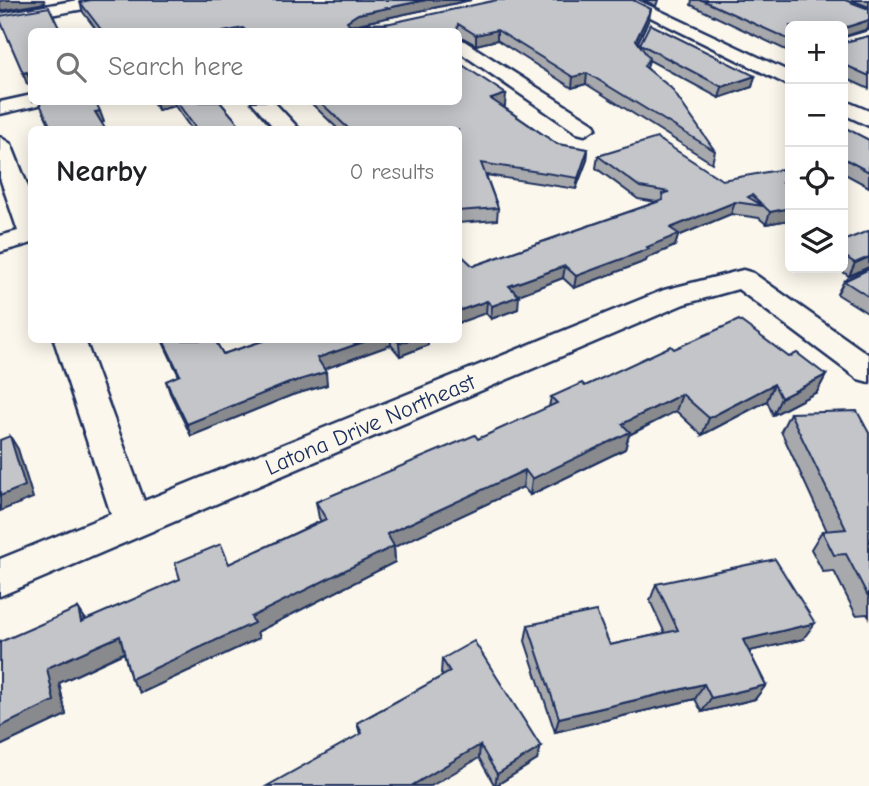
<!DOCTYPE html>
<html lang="en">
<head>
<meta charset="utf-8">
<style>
  :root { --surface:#fff; --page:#f6f6f6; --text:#202124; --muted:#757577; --line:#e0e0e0 }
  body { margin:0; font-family:"Comic Neue",sans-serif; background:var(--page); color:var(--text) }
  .controls { position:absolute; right:21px; top:21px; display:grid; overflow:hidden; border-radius:10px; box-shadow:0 4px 18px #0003 }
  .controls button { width:63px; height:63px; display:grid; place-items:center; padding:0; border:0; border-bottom:2px solid var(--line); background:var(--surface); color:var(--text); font:35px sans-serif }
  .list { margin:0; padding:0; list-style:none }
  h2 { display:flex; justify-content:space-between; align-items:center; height:91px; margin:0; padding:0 28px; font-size:30px }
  h2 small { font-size:23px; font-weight:400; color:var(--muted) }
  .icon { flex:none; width:38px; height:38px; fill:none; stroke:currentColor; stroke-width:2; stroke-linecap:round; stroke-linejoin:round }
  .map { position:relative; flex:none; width:869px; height:786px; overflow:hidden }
  .search { position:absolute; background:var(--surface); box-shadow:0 4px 18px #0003; left:28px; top:28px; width:434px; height:77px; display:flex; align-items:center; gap:18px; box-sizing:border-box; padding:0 24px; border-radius:10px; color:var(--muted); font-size:26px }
  .panel { position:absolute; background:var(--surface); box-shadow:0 4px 18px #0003; left:28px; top:126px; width:434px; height:217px; border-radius:10px }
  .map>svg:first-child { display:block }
</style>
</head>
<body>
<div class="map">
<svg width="869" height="786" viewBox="0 0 869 786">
  <rect width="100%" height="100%" fill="#fbf7ec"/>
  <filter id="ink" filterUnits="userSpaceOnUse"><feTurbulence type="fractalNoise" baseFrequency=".0143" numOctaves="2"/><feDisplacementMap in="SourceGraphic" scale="14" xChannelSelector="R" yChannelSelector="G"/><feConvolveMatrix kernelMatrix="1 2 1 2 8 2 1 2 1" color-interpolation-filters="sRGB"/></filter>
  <g filter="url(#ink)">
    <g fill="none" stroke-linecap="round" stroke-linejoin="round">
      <defs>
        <g id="minor">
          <polygon points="78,0 114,0 106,5 0,24 0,14"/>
          <polygon points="616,0 637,0 790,72 790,86"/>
          <polygon points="458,37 593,123 596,128 585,135 577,133 458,51"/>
          <polygon points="32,95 32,102 42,102 39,105 0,114 0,102"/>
          <polygon points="843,100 869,111 869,126 843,114"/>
          <polygon points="252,102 274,102 300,130 276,130"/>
          <polygon points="0,137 11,144 32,197 32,243 0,252 0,236 18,231 0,178"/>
          <polygon points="743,270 753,273 869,355 869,382 858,379 738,289 684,304 0,596 0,559 111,514 54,340 85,340 144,501 664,290"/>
        </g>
      </defs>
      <use href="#minor" stroke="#1b2f5e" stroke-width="5"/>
      <use href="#minor" fill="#fbf7ec" fill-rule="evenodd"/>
    </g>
    <g fill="#a8a9ad" stroke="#1b2f5e" stroke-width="2">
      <polygon points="91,0 471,0 358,24 649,19 638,42 640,44 755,76 752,87 719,98 649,60 647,68 715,151 712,163 586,84 572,88 497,40 476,45 458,35 458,32 98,32 83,12 80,2"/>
      <polygon points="643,0 658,0 656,6"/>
      <polygon points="692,0 845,0 869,9 869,30 845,37 845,42 869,36 869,89 843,77 843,26 790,26 790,52 691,5"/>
      <polygon points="851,0 869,0 869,7"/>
      <polygon points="152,102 220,102 244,130 192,130 175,106 158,110"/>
      <polygon points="310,102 458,102 505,106 502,106 557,144 588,149 587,160 576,189 486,175 498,208 497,220 458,223 458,130 339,130"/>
      <polygon points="843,128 869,140 869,187 843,173"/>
      <polygon points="598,156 722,180 790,186 789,189 790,190 790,220 766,224 759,218 731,214 678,236 675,246 647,258 646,261 574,288 563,278 518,295 518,309 491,319 486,313 473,266 657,202 638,199 596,168"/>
      <polygon points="843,241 869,267 849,276 837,268 843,268"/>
      <polygon points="869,269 869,314 837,294 844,281"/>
      <polygon points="162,340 215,340 223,354 266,340 428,340 428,345 400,356 391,345 324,369 327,385 292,395 191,436 170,393 166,381 179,376"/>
      <polygon points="674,349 789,357 826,375 817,392 773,415 767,401 702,435 676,411 629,435 625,449 530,495 523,487 394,547 395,562 257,632 259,638 141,693 131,679 124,653 59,683 66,715 0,746 78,608 86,620 229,564 321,521 319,518 316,502 478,439 549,407 551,397 585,386"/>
      <polygon points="790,413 869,433 869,617 867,614 856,615 834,571 823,572 811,549 822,531 827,531 781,431"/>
      <polygon points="656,584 803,639 749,651 766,685 755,699 702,712 695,699 555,732 525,641 528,625 610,645 665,633 650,601"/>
      <polygon points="442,659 537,760 495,786 479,758 360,734 357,723 443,676 441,673"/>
    </g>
    <g fill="#888a8d" stroke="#1b2f5e" stroke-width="2">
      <polygon points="5,0 44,0 45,3 0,11 0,1"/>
      <polygon points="426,0 471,0 358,24 347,32 347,21 358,14"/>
      <polygon points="651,9 649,19 634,50 636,40"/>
      <polygon points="869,20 868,29 843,37 844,28"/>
      <polygon points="243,28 244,32 223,32"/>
      <polygon points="497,30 497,40 476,45 476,35"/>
      <polygon points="27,72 31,83 27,84 23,73"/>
      <polygon points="587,73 586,84 572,88 573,77"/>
      <polygon points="755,76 752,87 719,98 722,87"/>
      <polygon points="506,94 505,106 490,110 491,99"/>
      <polygon points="156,102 174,102 175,106 158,110"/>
      <polygon points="100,111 104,122 99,124 95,112"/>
      <polygon points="588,149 587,160 576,189 578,178"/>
      <polygon points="790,180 790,186 789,190 782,183"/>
      <polygon points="735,202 731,214 678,236 675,246 647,258 646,261 574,288 576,276 647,247 670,228"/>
      <polygon points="790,208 790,220 766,224 770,212"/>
      <polygon points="869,257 869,267 849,276 855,263"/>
      <polygon points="565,266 563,278 508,299 509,286"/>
      <polygon points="519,296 518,309 491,319 492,306"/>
      <polygon points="487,301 486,313 458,323 458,311"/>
      <polygon points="369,340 391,340 391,345 319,371 317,358"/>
      <polygon points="410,340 428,340 428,345 400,356 399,343"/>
      <polygon points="326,372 327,385 292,395 191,436 187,424 289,383"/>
      <polygon points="826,375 817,392 773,415 781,398"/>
      <polygon points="774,384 767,401 702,435 709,418"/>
      <polygon points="682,394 676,411 629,435 625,449 530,495 532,479 622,424"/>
      <polygon points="10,436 18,449 33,498 0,511 0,496"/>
      <polygon points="525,470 523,487 394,547 395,562 257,632 259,638 141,693 131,679 251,617 387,534"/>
      <polygon points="78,608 88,624 81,622"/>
      <polygon points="815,623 803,639 733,655 743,640"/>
      <polygon points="120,636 129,650 59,683 66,715 0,746 0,727 47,668"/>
      <polygon points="704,684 695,699 555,732 559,718"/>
      <polygon points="766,685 755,699 702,712 711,698"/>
      <polygon points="480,745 479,758 431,786 411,786"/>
      <polygon points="541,747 537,760 495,786 497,774"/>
    </g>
    <g fill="#c3c5c9" stroke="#1b2f5e" stroke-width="2">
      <polygon points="91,0 426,0 358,14 347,21 349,24 386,24 497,0 633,0 651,9 636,40 649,58 644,66 671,88 715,151 587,73 573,77 497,30 476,35 458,24 457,32 247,32 243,28 223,32 103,32 80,2"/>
      <polygon points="702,0 845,0 869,9 869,20 844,28 845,42 869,36 869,76 843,64 843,26 790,26 790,40"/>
      <polygon points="49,7 61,32 32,32 32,83 27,72 23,73 0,20 0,16"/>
      <polygon points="650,24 755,76 722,87 640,44"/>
      <polygon points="458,62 506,94 491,99 557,144 588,149 578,178 481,163 498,208 458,211 458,130 350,130 320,102 458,102"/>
      <polygon points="39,102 96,102 100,111 95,112 106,130 52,130"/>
      <polygon points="177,102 220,102 244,130 197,130"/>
      <polygon points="844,127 869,140 869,172 843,158 843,128"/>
      <polygon points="657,138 722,180 790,168 790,180 782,183 790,190 790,208 770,212 752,195 748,197 763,206 735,202 670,228 679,234 647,247 649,249 576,276 565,266 509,286 519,296 492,306 487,301 458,311 458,252 473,266 663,200 662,194 669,192 640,187 598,156"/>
      <polygon points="868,231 869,231 869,257 855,263 843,255 843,241"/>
      <polygon points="869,269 869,297 844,281"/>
      <polygon points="739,320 789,357 797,353 826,375 781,398 774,384 709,418 682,394 622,424 630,432 532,479 525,470 387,534 394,546 251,617 254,623 131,679 120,636 47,668 54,701 0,727 0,642 78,608 81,622 180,579 175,563 221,544 229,564 326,519 316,502 475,435 478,439 557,403 551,397 582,383 585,386 671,346 674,349"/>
      <polygon points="163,340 215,340 223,354 266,340 369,340 317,358 326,372 289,383 187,424 166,381 180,375"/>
      <polygon points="396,340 410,340 399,343"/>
      <polygon points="857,411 869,433 869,598 846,554 834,555 822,531 846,529 790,413"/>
      <polygon points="10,436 25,486 0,496 0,440"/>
      <polygon points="775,559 815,623 743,640 766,685 711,698 704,684 559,718 528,625 596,611 610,645 678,630 656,584"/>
      <polygon points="474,641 541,747 497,774 480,745 411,786 267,786 362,733 357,723 450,672 442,659"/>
    </g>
  </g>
  <g text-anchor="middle" stroke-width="5" stroke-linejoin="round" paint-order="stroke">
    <g font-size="23" fill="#1b2f5e" stroke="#fbf7ec">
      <text transform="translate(370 424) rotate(-23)" y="8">Latona Drive Northeast</text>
    </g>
  </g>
</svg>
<div class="controls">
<button>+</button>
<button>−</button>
<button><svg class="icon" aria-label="locate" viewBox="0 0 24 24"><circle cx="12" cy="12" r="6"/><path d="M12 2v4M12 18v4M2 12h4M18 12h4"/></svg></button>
<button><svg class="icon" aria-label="layers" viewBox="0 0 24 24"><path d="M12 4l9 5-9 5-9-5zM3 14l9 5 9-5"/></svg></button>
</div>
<div class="search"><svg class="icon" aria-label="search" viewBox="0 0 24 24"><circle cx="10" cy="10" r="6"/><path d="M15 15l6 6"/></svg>Search here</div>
<section class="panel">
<h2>Nearby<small>0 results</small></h2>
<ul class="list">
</ul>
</section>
</div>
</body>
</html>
